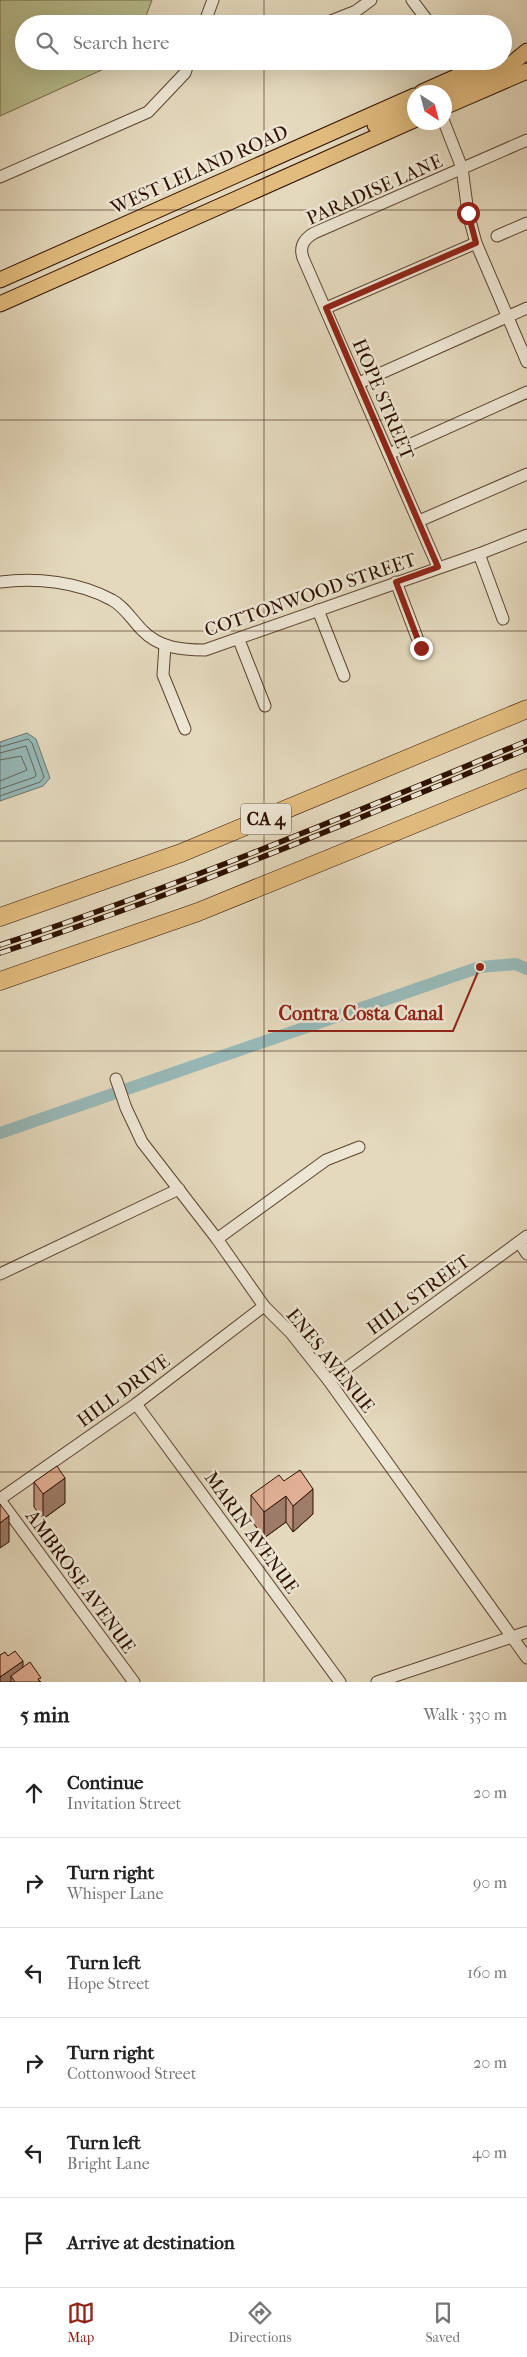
<!DOCTYPE html>
<html lang="en">
<head>
<meta charset="utf-8">
<style>
  :root { --surface:#fff; --page:#f6f6f6; --text:#222; --muted:#767676; --line:#e0e0e0; --accent:#8f2418 }
  body { margin:0; font-family:"IM FELL French Canon",serif; background:var(--page); color:var(--text) }
  .compass { position:absolute; left:407px; top:85px; width:45px; height:45px; border-radius:50%; background:var(--surface); box-shadow:0 5px 20px #0002; rotate:144deg }
  .stop { position:absolute; width:15px; height:15px; margin:-11px; border:4px solid #8f2418; border-radius:50%; background:#fff }
  .stop.end { background:#8f2418; border-color:#fff; box-shadow:0 1px 5px #0008 }
  .list { margin:0; padding:0; list-style:none }
  h2 { display:flex; justify-content:space-between; align-items:center; height:65px; margin:0; padding:0 20px; font-size:21px }
  h2 small { font-size:16px; font-weight:400; color:var(--muted) }
  .list li { display:grid; grid-template-columns:32px 1fr auto; gap:15px; align-items:center; box-sizing:border-box; height:90px; padding:0 20px; border-top:1px solid var(--line) }
  .list b { display:block; font-size:19px; white-space:nowrap }
  .list p { margin:0; font-size:16px; white-space:nowrap; color:var(--muted) }
  .list em { font-size:16px; font-style:normal; color:var(--muted) }
  .icon { flex:none; width:28px; height:28px; fill:none; stroke:currentColor; stroke-width:2; stroke-linecap:round; stroke-linejoin:round }
  .map { position:relative; flex:none; width:527px; height:1682px; overflow:hidden }
  .search { position:absolute; background:var(--surface); box-shadow:0 5px 20px #0002; left:15px; right:15px; top:15px; height:55px; display:flex; align-items:center; gap:12px; box-sizing:border-box; padding:0 18px; border-radius:28px; color:var(--muted); font-size:19px }
  .sheet { height:605px; background:var(--surface) }
  nav { display:flex; justify-content:space-around; align-items:center; box-sizing:border-box; height:70px; border-top:1px solid var(--line); background:var(--surface); font-size:14px; color:var(--muted) }
  nav a { display:grid; justify-items:center; gap:2px }
  nav .on { color:var(--accent) }
  .map>svg:first-child { display:block }
</style>
</head>
<body>
<div class="map">
<svg width="527" height="1682" viewBox="0 0 527 1682">
  <rect width="100%" height="100%" fill="#e4d9bd"/>
  <filter id="stains"><feTurbulence type="fractalNoise" baseFrequency=".004" numOctaves="4"/><feColorMatrix values="0 0 0 0 .2 0 0 0 0 .09 0 0 0 0 .02 0 0 0 .5 -.17"/></filter>
  <radialGradient id="worn" r=".72"><stop offset=".6" stop-color="#630" stop-opacity="0"/><stop offset="1" stop-color="#630" stop-opacity=".3"/></radialGradient>
  <polygon fill="#b8be8e" stroke="#736847" points="0,0 152,0 143,24 24,24 24,61 115,61 106,68 0,116"/>
  <polygon fill="#97b9b8" stroke="#6d766e" points="27,733 36,739 50,778 43,786 0,801 0,742"/>
  <g fill="none" stroke-linecap="round" stroke-linejoin="round">
    <g stroke="#62655c" stroke-width="1">
      <polyline points="0,747 28,739 32,743 44,777 40,782 0,796"/>
      <polyline points="0,753 26,746 36,774 35,777 0,789"/>
      <polyline points="0,760 21,756 27,770 0,781"/>
    </g>
    <polyline stroke="#97b9b8" stroke-width="12" points="0,1133 480,967 516,964 527,969"/>
    <defs>
      <g id="minor">
        <polyline points="412,0 430,24"/>
        <polyline points="204,24 213,0"/>
        <polyline points="323,24 356,11 371,0"/>
        <polyline points="455,61 463,74"/>
        <polyline points="444,122 462,168 468,213 476,243 527,362"/>
        <polyline points="0,177 148,112 185,73 189,61"/>
        <polyline points="497,236 527,223"/>
        <polyline points="326,308 476,243"/>
        <polyline points="359,383 527,308"/>
        <polyline points="389,454 527,392"/>
        <polyline points="419,521 527,474"/>
        <polyline points="479,554 503,619"/>
        <path d="M438 567 303 258C299 246 304 239 314 233L527 140"/>
        <path d="M0 582C36 577 79 582 112 600 124 606 132 620 142 630 159 648 182 650 205 650L479 554 527 535"/>
        <polyline points="396,582 421,648"/>
        <polyline points="318,610 344,676"/>
        <polyline points="239,640 265,706"/>
        <polyline points="165,645 163,675 185,729"/>
        <polyline points="116,1079 126,1108 142,1142 217,1239 264,1306 291,1333 329,1381 527,1658"/>
        <polyline points="217,1239 326,1160 359,1147"/>
        <polyline points="519,1242 527,1254"/>
        <polyline points="0,1274 179,1189"/>
        <polyline points="329,1381 527,1236"/>
        <polyline points="136,1404 340,1682"/>
        <polyline points="0,1499 136,1404 264,1306"/>
        <polyline points="0,1500 134,1682"/>
        <polyline points="377,1682 527,1632"/>
      </g>
      <g id="major">
        <polyline points="422,92 492,61"/>
        <polyline points="444,99 452,92 510,65 527,51"/>
        <polyline points="444,107 527,71"/>
        <polyline points="375,125 414,108"/>
        <polyline points="0,280 414,96"/>
        <polyline points="0,304 414,120"/>
      </g>
      <g id="highway">
        <polyline points="0,917 181,853 527,709"/>
        <polyline points="0,981 198,912 527,778"/>
      </g>
    </defs>
    <use href="#minor" stroke="#5c432f" stroke-width="13"/>
    <use href="#major" stroke="#2e1100" stroke-width="17"/>
    <use href="#highway" stroke="#2e1100" stroke-width="19"/>
    <use href="#minor" stroke="#ede6d4" stroke-width="11"/>
    <use href="#major" stroke="#e2bc7e" stroke-width="15"/>
    <use href="#highway" stroke="#e2bc7e" stroke-width="18"/>
    <defs>
      <g id="rail">
        <path d="M0 945C179 886 353 813 527 741"/>
        <path d="M0 953C179 894 353 821 527 749"/>
      </g>
    </defs>
    <use href="#rail" stroke="#2e1100" stroke-width="5.5"/>
    <use href="#rail" stroke="#ede6d4" stroke-width="4" stroke-dasharray="11" stroke-linecap="butt"/>
  </g>
  <g fill="#c29882" stroke="#2e1100">
    <polygon points="284,1481 313,1514 293,1532 286,1522 264,1538 251,1520 251,1495"/>
    <polygon points="34,1482 65,1503 43,1519 34,1507"/>
    <polygon points="8,1656 23,1668 41,1682 0,1682"/>
  </g>
  <g fill="#9e7c6a" stroke="#2e1100">
    <polygon points="65,1478 65,1503 43,1519 43,1494"/>
    <polygon points="313,1489 313,1514 293,1532 293,1506"/>
    <polygon points="286,1496 286,1522 264,1538 264,1512"/>
    <polygon points="9,1516 9,1542 0,1548 0,1523"/>
    <polygon points="23,1661 23,1675 11,1676 11,1682 0,1682 0,1677"/>
  </g>
  <g fill="#e2b197" stroke="#2e1100">
    <polygon points="57,1466 65,1478 43,1494 34,1482"/>
    <polygon points="300,1470 313,1489 293,1506 286,1496 264,1512 251,1495 279,1475 284,1481"/>
    <polygon points="0,1504 9,1516 0,1523"/>
    <polygon points="15,1651 23,1661 0,1677 0,1655 5,1652 8,1656"/>
    <polygon points="30,1662 41,1678 38,1679 40,1682 15,1682 11,1676"/>
  </g>
  <g fill="none" stroke-linecap="round" stroke-linejoin="round">
    <polyline stroke="#8f2418" stroke-width="6" points="421,648 396,582 438,567 326,308 476,243 468,213"/>
  </g>
  <path fill="none" stroke="#2e1100" stroke-width="1" stroke-opacity="0.55" d="M264 0V24M264 61V1682M0 210H527M0 420H527M0 631H527M0 841H527M0 1051H527M0 1262H527M0 1472H527"/>
  <g text-anchor="middle" stroke-width="5" stroke-linejoin="round" paint-order="stroke">
    <rect fill="#ede6d4" stroke="#675140" stroke-width="1" x="241" y="803.5" width="50" height="31" rx="4"/>
    <g font-size="18" font-weight="bold" fill="#2e1100">
      <text x="266" y="825">CA 4</text>
    </g>
    <g font-size="19" fill="#2e1100" stroke="#ede6d4">
      <text transform="translate(199 169) rotate(-24)" y="7">WEST LELAND ROAD</text>
      <text transform="translate(374 189) rotate(-24)" y="7">PARADISE LANE</text>
      <text transform="translate(384 399) rotate(67)" y="7">HOPE STREET</text>
      <text transform="translate(310 594) rotate(-19)" y="7">COTTONWOOD STREET</text>
      <text transform="translate(418 1294) rotate(-36)" y="7">HILL STREET</text>
      <text transform="translate(331 1360) rotate(51)" y="7">ENES AVENUE</text>
      <text transform="translate(123 1390) rotate(-36)" y="7">HILL DRIVE</text>
      <text transform="translate(252 1532) rotate(54)" y="7">MARIN AVENUE</text>
      <text transform="translate(81 1581) rotate(54)" y="7">AMBROSE AVENUE</text>
    </g>
  </g>
  <path fill="none" stroke="#8f2418" stroke-width="2" d="M480 967L453 1031H268"/>
  <circle fill="#8f2418" stroke="#ede6d4" stroke-width="2" cx="480" cy="967" r="5"/>
  <g font-size="20" text-anchor="middle" font-weight="bold" fill="#8f2418" stroke="#ede6d4" stroke-width="5" stroke-linejoin="round" paint-order="stroke">
    <text x="361" y="1020">Contra Costa Canal</text>
  </g>
  <rect width="100%" height="100%" filter="url(#stains)"/>
  <rect width="100%" height="100%" fill="url(#worn)"/>
</svg>
<svg class="compass" viewBox="-18 -18 36 36"><path d="M0-13l5 13h-10z" fill="#e53935"/><path d="M0 13l5-13h-10z" fill="#767676"/></svg>
<div class="stop" style="left:468px;top:213px"></div>
<div class="stop end" style="left:421px;top:648px"></div>
<div class="search"><svg class="icon" aria-label="search" viewBox="0 0 24 24"><circle cx="10" cy="10" r="6"/><path d="M15 15l6 6"/></svg>Search here</div>
</div>
<section class="sheet">
<h2>5 min<small>Walk · 330 m</small></h2>
<ul class="list">
<li><svg class="icon" aria-label="ahead" viewBox="0 0 24 24"><path d="M12 20V5M6 11l6-6 6 6"/></svg><div><b>Continue</b><p>Invitation Street</p></div><em>20 m</em></li>
<li><svg class="icon" aria-label="right" viewBox="0 0 24 24"><path d="M7 20v-9h11M14 6l5 5-5 5"/></svg><div><b>Turn right</b><p>Whisper Lane</p></div><em>90 m</em></li>
<li><svg class="icon" aria-label="left" viewBox="0 0 24 24"><path d="M17 20v-9H6M10 6l-5 5 5 5"/></svg><div><b>Turn left</b><p>Hope Street</p></div><em>160 m</em></li>
<li><svg class="icon" aria-label="right" viewBox="0 0 24 24"><path d="M7 20v-9h11M14 6l5 5-5 5"/></svg><div><b>Turn right</b><p>Cottonwood Street</p></div><em>20 m</em></li>
<li><svg class="icon" aria-label="left" viewBox="0 0 24 24"><path d="M17 20v-9H6M10 6l-5 5 5 5"/></svg><div><b>Turn left</b><p>Bright Lane</p></div><em>40 m</em></li>
<li><svg class="icon" aria-label="arrive" viewBox="0 0 24 24"><path d="M6 21V4h12l-3 4 3 4H6"/></svg><div><b>Arrive at destination</b></div></li>
</ul>
</section>
<nav>
<a class="on"><svg class="icon" aria-label="map" viewBox="0 0 24 24"><path d="M3 6l6-2 6 2 6-2v14l-6 2-6-2-6 2zM9 4v14M15 6v14"/></svg>Map</a>
<a><svg class="icon" aria-label="directions" viewBox="0 0 24 24"><path d="M12 3l9 9-9 9-9-9zM9 14v-3h6M13 9l2 2-2 2"/></svg>Directions</a>
<a><svg class="icon" aria-label="saved" viewBox="0 0 24 24"><path d="M7 4h10v16l-5-4-5 4z"/></svg>Saved</a>
</nav>
</body>
</html>
